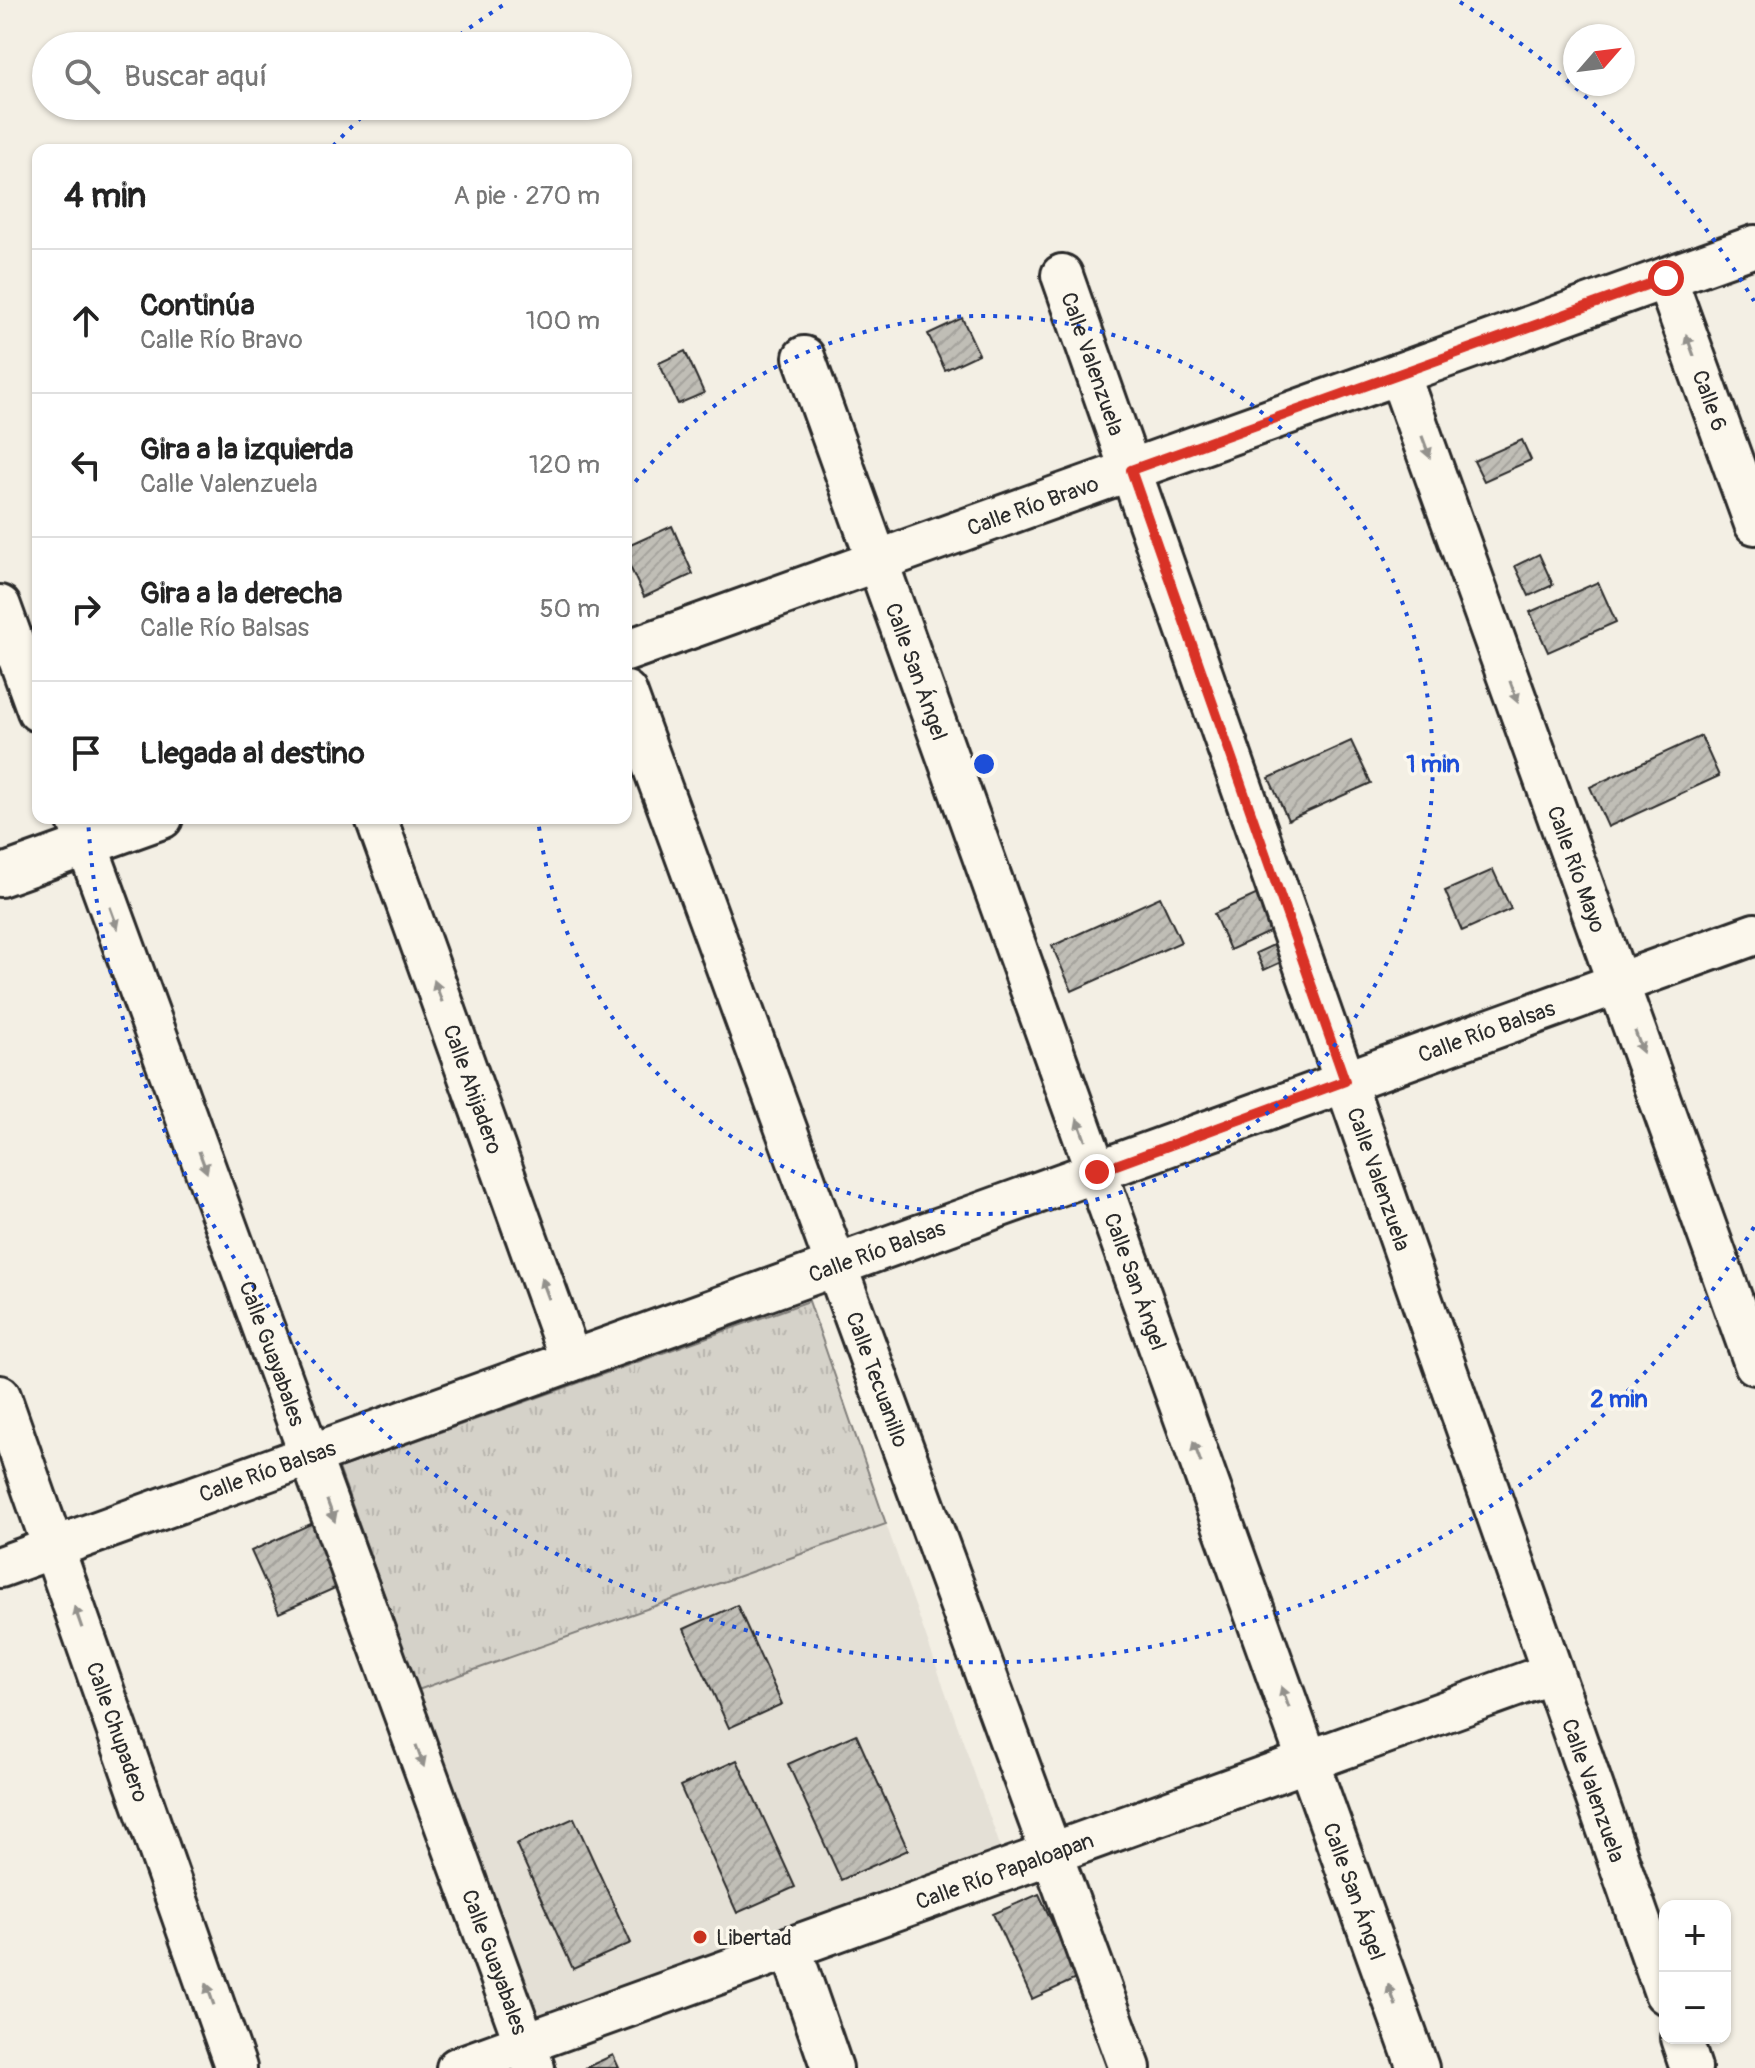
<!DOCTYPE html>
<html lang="es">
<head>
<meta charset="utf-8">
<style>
  :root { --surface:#fff; --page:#f2f2f2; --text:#222; --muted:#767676; --line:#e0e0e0 }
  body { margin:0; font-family:Pangolin,sans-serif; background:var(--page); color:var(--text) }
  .controls { position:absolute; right:24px; bottom:24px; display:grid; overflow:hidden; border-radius:16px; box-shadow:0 2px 6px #0004 }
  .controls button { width:72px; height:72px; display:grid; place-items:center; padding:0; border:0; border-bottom:2px solid var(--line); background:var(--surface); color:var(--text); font:40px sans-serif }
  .compass { position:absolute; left:1563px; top:24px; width:72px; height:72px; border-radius:50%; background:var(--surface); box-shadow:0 2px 6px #0004; rotate:62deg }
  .stop { position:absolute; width:24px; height:24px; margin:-18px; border:6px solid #d93025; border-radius:50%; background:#fff }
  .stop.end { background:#d93025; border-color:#fff; box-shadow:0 2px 8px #0008 }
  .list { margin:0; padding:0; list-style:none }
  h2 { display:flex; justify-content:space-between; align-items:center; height:104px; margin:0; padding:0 32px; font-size:34px }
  h2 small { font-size:26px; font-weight:400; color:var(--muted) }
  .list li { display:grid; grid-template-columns:52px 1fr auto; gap:24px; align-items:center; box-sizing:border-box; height:144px; padding:0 32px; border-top:2px solid var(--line) }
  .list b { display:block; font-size:30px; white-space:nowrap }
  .list p { margin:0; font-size:26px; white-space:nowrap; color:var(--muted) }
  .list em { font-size:26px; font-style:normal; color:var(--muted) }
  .icon { flex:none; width:44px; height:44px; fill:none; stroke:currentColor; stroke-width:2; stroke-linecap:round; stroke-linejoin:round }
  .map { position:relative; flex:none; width:1755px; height:2068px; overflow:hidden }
  .search { position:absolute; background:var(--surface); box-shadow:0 2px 6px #0004; left:32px; top:32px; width:600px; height:88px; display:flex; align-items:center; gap:20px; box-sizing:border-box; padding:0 28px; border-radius:44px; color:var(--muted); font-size:30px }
  .panel { position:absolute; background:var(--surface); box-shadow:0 2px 6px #0004; left:32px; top:144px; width:600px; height:680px; border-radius:16px }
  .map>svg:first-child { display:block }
</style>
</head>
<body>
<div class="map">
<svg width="1755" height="2068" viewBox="0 0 1755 2068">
  <defs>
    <pattern id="grass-tufts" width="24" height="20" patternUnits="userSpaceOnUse" patternTransform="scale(2)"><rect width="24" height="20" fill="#d5d2c9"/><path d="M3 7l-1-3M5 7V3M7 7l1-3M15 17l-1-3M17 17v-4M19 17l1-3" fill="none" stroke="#b7b4ad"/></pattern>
    <pattern id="building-hatch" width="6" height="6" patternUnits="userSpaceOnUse" patternTransform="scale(2)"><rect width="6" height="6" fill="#c0beb6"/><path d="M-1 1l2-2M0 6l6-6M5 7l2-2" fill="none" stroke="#a5a39d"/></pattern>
  </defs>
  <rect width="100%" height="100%" fill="#f3efe4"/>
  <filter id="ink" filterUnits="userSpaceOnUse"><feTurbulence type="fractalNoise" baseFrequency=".0125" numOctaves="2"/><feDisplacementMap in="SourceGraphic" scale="16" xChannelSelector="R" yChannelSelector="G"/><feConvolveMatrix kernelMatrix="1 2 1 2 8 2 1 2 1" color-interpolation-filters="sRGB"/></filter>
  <g filter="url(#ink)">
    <polygon fill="#e4e0d6" points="886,1524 1004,1857 533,2024 418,1690"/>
    <polygon fill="url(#grass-tufts)" stroke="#807e7a" stroke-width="2" points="809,1301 886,1524 418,1690 339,1468"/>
    <g fill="url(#building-hatch)" stroke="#2b2b2b" stroke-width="2">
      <polygon points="962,318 979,354 945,370 928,334"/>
      <polygon points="685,351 704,393 678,404 659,363"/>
      <polygon points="1522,440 1531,460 1484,481 1474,461"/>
      <polygon points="672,526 693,574 644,597 626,558 626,547"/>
      <polygon points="1539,554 1553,585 1529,596 1515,566"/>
      <polygon points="1598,582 1616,622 1548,652 1530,612"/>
      <polygon points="1701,736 1719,776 1608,827 1590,787"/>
      <polygon points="1351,741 1371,783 1288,820 1269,778"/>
      <polygon points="1493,870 1511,909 1462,931 1445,891"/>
      <polygon points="1262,892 1278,928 1230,950 1214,914"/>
      <polygon points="1160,897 1181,942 1072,991 1052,946"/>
      <polygon points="1291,937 1299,954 1264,970 1256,953"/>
      <polygon points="324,1518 353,1580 279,1613 251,1551"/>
      <polygon points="737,1605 782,1704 729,1728 684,1629"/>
      <polygon points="856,1734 908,1850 841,1880 788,1764"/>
      <polygon points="737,1760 795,1887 737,1913 680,1786"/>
      <polygon points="574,1818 631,1943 573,1969 516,1844"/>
      <polygon points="1039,1894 1078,1978 1032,1999 993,1914"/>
      <polygon points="613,2055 619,2068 585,2068"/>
    </g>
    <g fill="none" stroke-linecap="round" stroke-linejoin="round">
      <defs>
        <g id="street">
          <path id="s1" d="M1062 275 1665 1993"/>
          <path id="s2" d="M1666 278 1755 524"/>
          <path id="s3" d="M804 357 1418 2068"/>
          <path id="s4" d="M1399 374 1755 1364"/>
          <polyline points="0,606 38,711"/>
          <path id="s5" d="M626 651 1755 246"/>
          <path id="s6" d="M626 692 1130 2068"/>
          <path id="s7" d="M77 818 534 2068"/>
          <path id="s8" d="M376 818 571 1361"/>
          <polyline points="0,876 162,818"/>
          <path id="s9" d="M0 1396 236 2068"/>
          <path id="s10" d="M0 1567 1755 934"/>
          <polyline points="790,1947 832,2068"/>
          <polyline points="1681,2038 1691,2068"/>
          <path id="s11" d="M457 2068 1552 1673"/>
        </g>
      </defs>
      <use href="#street" stroke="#2b2b2b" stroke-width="46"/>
      <use href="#street" stroke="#fbf7ec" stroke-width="40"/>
    </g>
    <defs><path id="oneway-solid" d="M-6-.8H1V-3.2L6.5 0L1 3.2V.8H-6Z" transform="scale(2)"/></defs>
    <g fill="#93918c">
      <use href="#oneway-solid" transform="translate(1690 345) rotate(-110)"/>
      <use href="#oneway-solid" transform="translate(1426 447) rotate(70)"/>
      <use href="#oneway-solid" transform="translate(1514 692) rotate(70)"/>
      <use href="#oneway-solid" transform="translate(114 918) rotate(70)"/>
      <use href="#oneway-solid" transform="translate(438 991) rotate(-110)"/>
      <use href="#oneway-solid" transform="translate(1639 1042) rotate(70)"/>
      <use href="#oneway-solid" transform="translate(1081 1129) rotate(-110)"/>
      <use href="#oneway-solid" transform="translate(203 1162) rotate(70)"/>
      <use href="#oneway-solid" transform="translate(545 1288) rotate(-110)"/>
      <use href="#oneway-solid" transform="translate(1197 1452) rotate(-110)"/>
      <use href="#oneway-solid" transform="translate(331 1511) rotate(70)"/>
      <use href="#oneway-solid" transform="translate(78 1617) rotate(-109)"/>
      <use href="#oneway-solid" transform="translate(1285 1697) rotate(-110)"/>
      <use href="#oneway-solid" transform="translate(420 1756) rotate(70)"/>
      <use href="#oneway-solid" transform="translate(210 1994) rotate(-109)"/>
      <use href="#oneway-solid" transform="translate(1392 1995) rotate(-110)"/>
    </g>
  </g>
  <g fill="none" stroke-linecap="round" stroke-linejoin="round" filter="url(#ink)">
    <polyline stroke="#d93025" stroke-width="10" points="1097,1172 1345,1081 1131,470 1666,278"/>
  </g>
  <g fill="none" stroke="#1d4ed8" stroke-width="4" stroke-dasharray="4 8">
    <path d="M628 491A449 449 0 1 1 538 819"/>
    <path d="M1754 1227A898 898 0 0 1 88 819M333 146A898 898 0 0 1 372 107M450 42A898 898 0 0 1 508 2M1460 2A898 898 0 0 1 1754 301"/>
  </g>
  <circle fill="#c8321e" stroke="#fbf7ec" stroke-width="3" cx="700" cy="1937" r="8"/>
  <g text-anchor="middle" stroke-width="7" stroke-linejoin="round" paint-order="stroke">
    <g font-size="22" fill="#2b2b2b" stroke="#fbf7ec">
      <text dy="8" stroke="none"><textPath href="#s1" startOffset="94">Calle Valenzuela</textPath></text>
      <text dy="8" stroke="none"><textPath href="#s2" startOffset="130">Calle 6</textPath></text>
      <text dy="8" stroke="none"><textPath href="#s5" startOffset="432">Calle Río Bravo</textPath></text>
      <text dy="8" stroke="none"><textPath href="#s3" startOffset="334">Calle San Ángel</textPath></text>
      <text dy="8" stroke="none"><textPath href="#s4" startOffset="526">Calle Río Mayo</textPath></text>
      <text dy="8" stroke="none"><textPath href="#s10" startOffset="1580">Calle Río Balsas</textPath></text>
      <text dy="8" stroke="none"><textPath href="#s8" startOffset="288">Calle Ahijadero</textPath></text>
      <text dy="8" stroke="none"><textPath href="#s1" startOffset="958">Calle Valenzuela</textPath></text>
      <text dy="8" stroke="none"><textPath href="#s10" startOffset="932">Calle Río Balsas</textPath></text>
      <text dy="8" stroke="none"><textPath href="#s3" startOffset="982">Calle San Ángel</textPath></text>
      <text dy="8" stroke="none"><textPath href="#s7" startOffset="570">Calle Guayabales</textPath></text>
      <text dy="8" stroke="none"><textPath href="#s6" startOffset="732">Calle Tecuanillo</textPath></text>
      <text dy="8" stroke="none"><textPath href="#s10" startOffset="284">Calle Río Balsas</textPath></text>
      <text dy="8" stroke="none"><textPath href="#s9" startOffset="356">Calle Chupadero</textPath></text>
      <text dy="8" stroke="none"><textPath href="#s1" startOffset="1606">Calle Valenzuela</textPath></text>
      <text dy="8" stroke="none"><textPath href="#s11" startOffset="582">Calle Río Papaloapan</textPath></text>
      <text dy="8" stroke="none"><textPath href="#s3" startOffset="1630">Calle San Ángel</textPath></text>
      <text dy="8" stroke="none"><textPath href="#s7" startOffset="1218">Calle Guayabales</textPath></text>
    </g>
    <g font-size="22" fill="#2b2b2b" stroke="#fbf7ec" text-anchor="start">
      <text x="716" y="1945">Libertad</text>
    </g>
  </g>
  <circle cx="984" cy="764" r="12" fill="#1d4ed8" stroke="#fbf7ec" stroke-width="4"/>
  <g font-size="24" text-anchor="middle" font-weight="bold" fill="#1d4ed8" stroke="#fbf7ec" stroke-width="7" stroke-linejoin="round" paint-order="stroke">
    <text x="1433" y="772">1 min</text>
    <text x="1619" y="1407">2 min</text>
  </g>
</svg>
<div class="controls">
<button>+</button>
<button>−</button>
</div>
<svg class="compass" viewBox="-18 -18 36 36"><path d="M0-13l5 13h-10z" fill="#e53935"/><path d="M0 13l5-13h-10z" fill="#767676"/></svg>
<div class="stop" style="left:1666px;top:278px"></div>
<div class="stop end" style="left:1097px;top:1172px"></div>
<div class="search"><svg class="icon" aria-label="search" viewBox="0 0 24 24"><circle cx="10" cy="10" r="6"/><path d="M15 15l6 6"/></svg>Buscar aquí</div>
<section class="panel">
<h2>4 min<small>A pie · 270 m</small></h2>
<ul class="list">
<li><svg class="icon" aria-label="ahead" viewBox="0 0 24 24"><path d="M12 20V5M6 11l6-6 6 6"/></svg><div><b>Continúa</b><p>Calle Río Bravo</p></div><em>100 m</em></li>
<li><svg class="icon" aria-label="left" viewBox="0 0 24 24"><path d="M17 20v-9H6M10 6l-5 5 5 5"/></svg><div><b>Gira a la izquierda</b><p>Calle Valenzuela</p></div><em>120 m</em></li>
<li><svg class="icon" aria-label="right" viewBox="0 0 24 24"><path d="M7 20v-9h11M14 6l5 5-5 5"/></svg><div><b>Gira a la derecha</b><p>Calle Río Balsas</p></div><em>50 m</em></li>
<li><svg class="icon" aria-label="arrive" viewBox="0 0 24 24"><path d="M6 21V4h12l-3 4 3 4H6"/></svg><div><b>Llegada al destino</b></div></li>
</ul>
</section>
</div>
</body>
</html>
